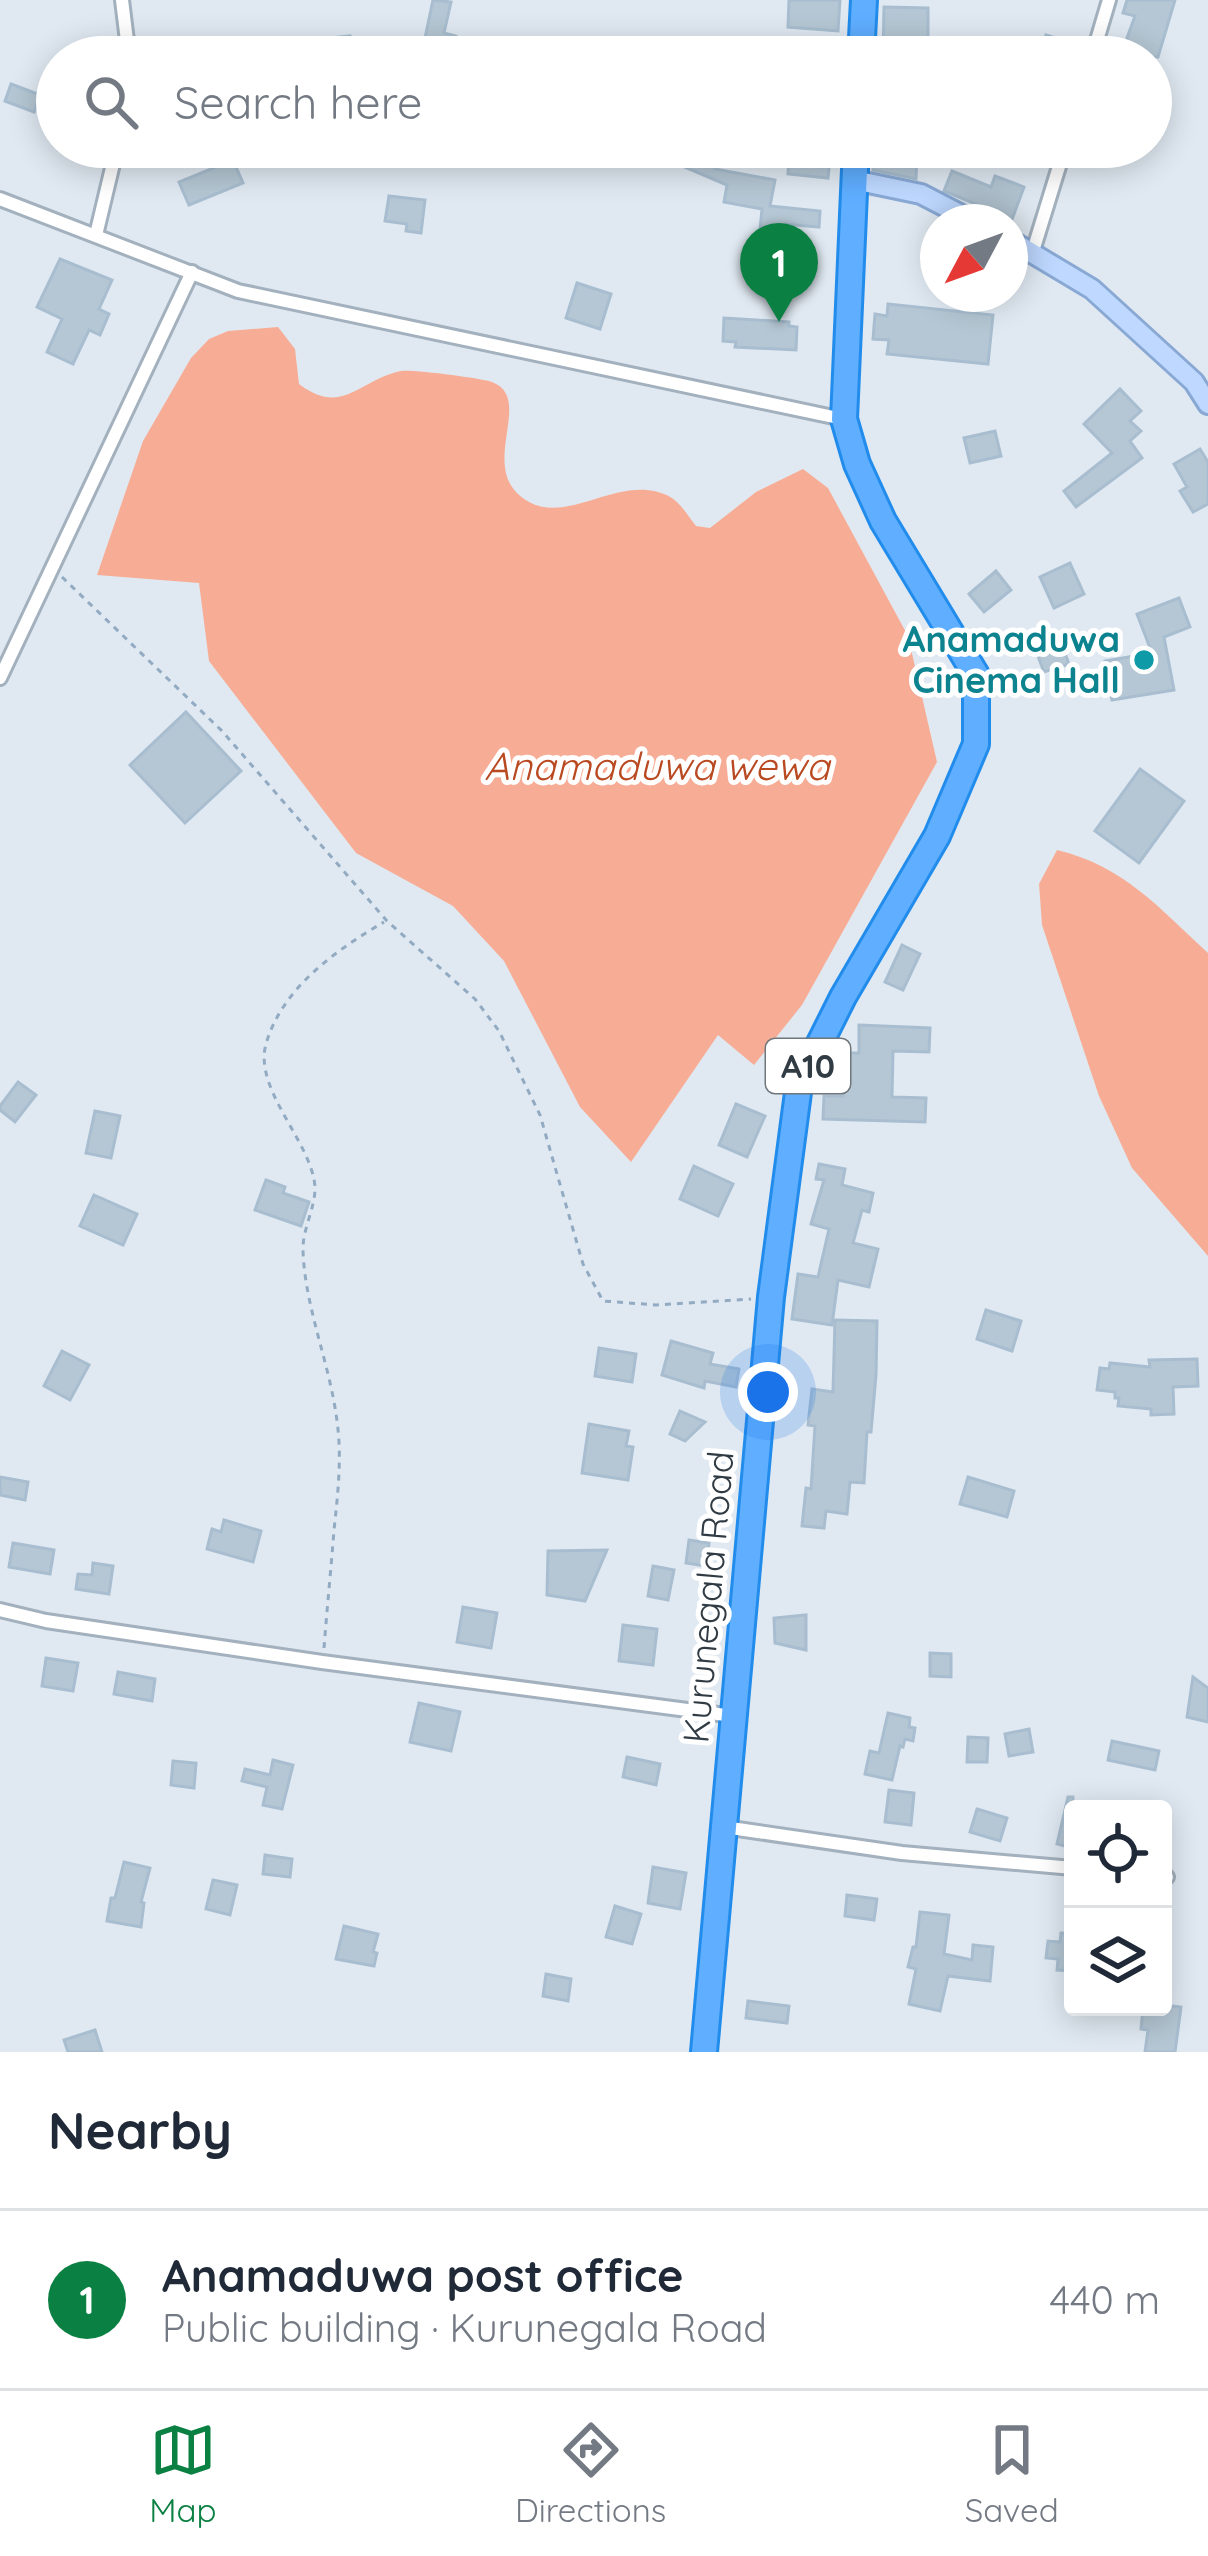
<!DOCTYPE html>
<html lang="en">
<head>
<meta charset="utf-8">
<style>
  :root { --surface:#fff; --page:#f6f6f7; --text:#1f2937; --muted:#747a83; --line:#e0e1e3; --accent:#0b8043 }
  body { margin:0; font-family:Quicksand,sans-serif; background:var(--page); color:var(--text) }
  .controls { position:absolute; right:36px; bottom:36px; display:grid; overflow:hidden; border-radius:12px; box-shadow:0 6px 30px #0003 }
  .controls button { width:108px; height:108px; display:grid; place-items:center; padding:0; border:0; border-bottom:3px solid var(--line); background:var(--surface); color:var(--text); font:60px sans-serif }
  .compass { position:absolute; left:920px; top:204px; width:108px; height:108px; border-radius:50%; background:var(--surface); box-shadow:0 6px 30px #0003; rotate:229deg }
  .you { position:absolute; left:768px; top:1392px; width:42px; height:42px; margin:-30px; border:9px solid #fff; border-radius:50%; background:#1a73e8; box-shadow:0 0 0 18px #1a73e833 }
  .badge { display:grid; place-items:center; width:78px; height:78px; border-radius:50%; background:var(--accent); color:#fff; font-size:39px; font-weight:700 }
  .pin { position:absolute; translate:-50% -99px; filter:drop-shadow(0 3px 6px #0008) }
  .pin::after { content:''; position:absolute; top:63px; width:42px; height:36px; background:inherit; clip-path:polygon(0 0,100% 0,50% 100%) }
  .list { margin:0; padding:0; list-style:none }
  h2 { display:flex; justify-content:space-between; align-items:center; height:156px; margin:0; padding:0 48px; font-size:51px }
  h2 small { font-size:39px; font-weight:400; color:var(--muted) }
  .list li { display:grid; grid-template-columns:78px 1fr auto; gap:36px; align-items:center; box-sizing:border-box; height:180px; padding:0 48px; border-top:3px solid var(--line) }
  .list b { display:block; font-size:45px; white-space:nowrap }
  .list p { margin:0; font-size:39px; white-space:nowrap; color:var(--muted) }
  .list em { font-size:39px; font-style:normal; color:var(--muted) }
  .icon { flex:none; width:66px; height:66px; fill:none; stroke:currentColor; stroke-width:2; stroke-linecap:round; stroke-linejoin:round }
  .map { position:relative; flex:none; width:1208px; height:2052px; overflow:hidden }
  .search { position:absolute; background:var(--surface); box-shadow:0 6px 30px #0003; left:36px; right:36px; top:36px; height:132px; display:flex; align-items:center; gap:30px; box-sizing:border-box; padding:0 42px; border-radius:66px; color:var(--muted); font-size:45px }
  .sheet { height:336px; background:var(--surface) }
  nav { display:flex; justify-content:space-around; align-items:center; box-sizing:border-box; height:168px; border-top:3px solid var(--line); background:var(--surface); font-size:33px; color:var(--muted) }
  nav a { display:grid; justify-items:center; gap:6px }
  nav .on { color:var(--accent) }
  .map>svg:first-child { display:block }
</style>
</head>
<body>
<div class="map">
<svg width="1208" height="2052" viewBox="0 0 1208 2052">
  <rect width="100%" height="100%" fill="#e0e9f2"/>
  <g fill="#f7ad95">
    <path d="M278 327 295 349 299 384C343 417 358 380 401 371 410 369 482 378 492 382 537 399 473 471 529 502 572 525 623 470 672 498 681 504 689 517 696 526L710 528 756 492 803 469 828 488 908 636 937 762 802 1005 754 1065 718 1035 631 1162 580 1107 504 961 453 906 356 853 209 661 199 583 97 575 143 441 191 358 209 339 228 331Z"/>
    <path d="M1057 850C1124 866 1159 908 1208 953V1256L1132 1168 1099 1096 1042 925 1039 884Z"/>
  </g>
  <g fill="#b5c7d4" stroke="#a8bed0" stroke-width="3">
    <polygon points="433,0 451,2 444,33 456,36 452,57 421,57"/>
    <polygon points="789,0 840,0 838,31 788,27"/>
    <polygon points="1127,0 1175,0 1158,57 1120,57 1135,16 1123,13"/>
    <polygon points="884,7 928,8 928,57 883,57"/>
    <polygon points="1046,35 1079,45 1075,57 1040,57"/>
    <polygon points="350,36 352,57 322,57 320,39"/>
    <polygon points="11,84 40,95 34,112 5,101"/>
    <polygon points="689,147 708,147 721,152 715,169 775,180 770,206 820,211 819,227 785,224 782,254 795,255 793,274 771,272 771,266 747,262 748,249 758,250 762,209 724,202 727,185 682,166"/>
    <polygon points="790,147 831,147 828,178 788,174"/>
    <polygon points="880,147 908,147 908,152 917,153 916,179 873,170 874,152 880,153"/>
    <polygon points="233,160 243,183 189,205 179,182"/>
    <polygon points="952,171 991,187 995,176 1024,187 1011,222 988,219 982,211 983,207 944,191"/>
    <polygon points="389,196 425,200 421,233 406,231 407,224 385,221"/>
    <polygon points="60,259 112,280 99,309 109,314 100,335 89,330 73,364 47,352 62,319 37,307"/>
    <polygon points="577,283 611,294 600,329 566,318"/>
    <polygon points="888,304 993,315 988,364 887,354 889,340 873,339 875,314 887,316"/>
    <polygon points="724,318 789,322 789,326 797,327 796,350 735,347 736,342 723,341"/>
    <polygon points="1120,389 1141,411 1130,421 1141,431 1130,441 1142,458 1076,507 1064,491 1112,453 1084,424"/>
    <polygon points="995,431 1001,456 970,463 964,438"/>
    <polygon points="1200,449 1208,462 1208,504 1193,512 1180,491 1187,487 1174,464"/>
    <polygon points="1070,563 1084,594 1054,608 1040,577"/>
    <polygon points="996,571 1011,590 984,612 969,594"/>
    <polygon points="1179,598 1190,627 1164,637 1174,690 1112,700 1105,661 1152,653 1137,614"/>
    <polygon points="1059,637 1069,664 1044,672 1034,646"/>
    <polygon points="186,712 241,771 185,823 130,765"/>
    <polygon points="1140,769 1184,801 1139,863 1095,831"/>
    <polygon points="902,945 920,954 903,990 885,982"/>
    <polygon points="859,1025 930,1028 929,1052 893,1051 892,1097 926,1098 925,1122 823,1119 824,1096 843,1096 844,1053 859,1053"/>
    <polygon points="18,1082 36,1095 15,1122 0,1110 0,1106"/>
    <polygon points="736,1104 765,1116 747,1157 719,1145"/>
    <polygon points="95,1111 120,1116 111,1158 86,1153"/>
    <polygon points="819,1164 845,1169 842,1185 873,1193 869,1212 862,1210 853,1243 878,1249 869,1287 838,1280 832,1325 792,1319 798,1274 818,1277 829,1229 811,1224 824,1180 816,1179"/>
    <polygon points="694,1166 733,1184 718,1216 680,1199"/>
    <polygon points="266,1180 285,1187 283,1193 309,1202 301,1226 255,1210"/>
    <polygon points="94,1195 137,1214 123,1245 80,1226"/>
    <polygon points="986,1310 1021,1321 1012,1351 977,1339"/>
    <polygon points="835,1320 877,1321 876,1375 871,1432 867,1432 864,1483 850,1482 847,1514 826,1511 824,1528 802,1526 806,1488 811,1489 815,1426 808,1425 812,1389 833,1392"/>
    <polygon points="671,1341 713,1353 710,1364 739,1369 736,1387 705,1381 704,1388 662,1375"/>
    <polygon points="599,1348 636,1354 632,1382 595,1376"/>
    <polygon points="62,1351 89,1365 70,1400 44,1386"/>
    <polygon points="1197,1359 1198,1386 1173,1387 1174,1414 1151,1415 1151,1409 1118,1406 1119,1398 1115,1398 1115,1392 1097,1390 1100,1368 1109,1369 1110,1363 1150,1367 1149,1360"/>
    <polygon points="680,1411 705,1422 685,1441 670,1434"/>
    <polygon points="589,1424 629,1431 626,1446 633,1447 628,1480 582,1473"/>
    <polygon points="0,1477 28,1482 25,1500 0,1495"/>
    <polygon points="968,1477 1014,1491 1007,1517 960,1504"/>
    <polygon points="224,1520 261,1531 253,1562 207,1549 212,1529 221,1532"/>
    <polygon points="689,1540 709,1543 706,1566 686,1563"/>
    <polygon points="13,1543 54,1550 50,1574 9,1567"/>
    <polygon points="607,1550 585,1601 547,1595 548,1551"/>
    <polygon points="93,1563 113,1566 109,1594 76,1589 78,1574 92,1575"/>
    <polygon points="653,1566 674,1570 668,1600 648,1596"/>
    <polygon points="463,1607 497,1613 491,1648 457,1642"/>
    <polygon points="806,1615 806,1650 775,1643 774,1618"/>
    <polygon points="623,1625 657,1629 653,1665 619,1661"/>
    <polygon points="930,1653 951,1654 951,1677 930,1676"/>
    <polygon points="46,1658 78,1663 73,1691 42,1686"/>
    <polygon points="118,1672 155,1679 152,1701 114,1694"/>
    <polygon points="1193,1677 1208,1688 1208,1722 1187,1717"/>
    <polygon points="419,1703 460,1712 451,1751 410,1742"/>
    <polygon points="888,1713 910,1718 909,1727 915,1728 913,1741 905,1739 903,1747 900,1746 892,1780 865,1774 870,1751 879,1753"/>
    <polygon points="1029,1729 1033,1752 1009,1756 1005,1734"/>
    <polygon points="968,1737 988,1738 987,1762 967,1762"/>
    <polygon points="1112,1741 1159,1751 1155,1770 1108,1760"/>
    <polygon points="627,1757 660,1764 656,1785 623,1777"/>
    <polygon points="273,1760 293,1765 282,1809 263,1805 267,1787 242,1781 245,1769 270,1775"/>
    <polygon points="173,1761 196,1763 194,1788 171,1785"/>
    <polygon points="889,1790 914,1793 911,1825 885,1822"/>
    <polygon points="1068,1797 1073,1797 1073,1848 1057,1844"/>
    <polygon points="977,1809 1007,1818 1000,1841 970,1832"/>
    <polygon points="265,1855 292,1859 290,1877 263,1874"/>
    <polygon points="124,1862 150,1868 141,1902 144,1903 141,1927 107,1921 111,1898 115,1898"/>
    <polygon points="653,1867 686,1873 680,1909 648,1903"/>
    <polygon points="213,1880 237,1885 230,1915 206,1909"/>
    <polygon points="847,1895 877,1899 874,1920 845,1916"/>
    <polygon points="615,1906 641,1914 632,1944 606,1937"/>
    <polygon points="920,1912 949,1915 944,1954 972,1960 973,1945 993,1947 990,1981 948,1976 940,2011 909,2004 916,1969 908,1967 913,1947 916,1947"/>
    <polygon points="344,1926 378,1934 373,1952 377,1953 374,1966 336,1959"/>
    <polygon points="1061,1933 1073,1934 1073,1971 1057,1970 1058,1959 1046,1958 1048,1941 1060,1942"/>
    <polygon points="546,1974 571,1979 568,2001 543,1996"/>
    <polygon points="748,2001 789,2006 787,2023 746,2018"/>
    <polygon points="1163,2005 1181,2007 1175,2052 1145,2052 1148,2030 1141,2029 1143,2009 1157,2011 1157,2007 1163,2007"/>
    <polygon points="95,2030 102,2052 68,2052 64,2040"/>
  </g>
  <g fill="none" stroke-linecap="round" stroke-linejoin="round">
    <defs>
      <g id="street">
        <polyline points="122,0 129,57"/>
        <polyline points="1092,57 1109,0"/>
        <polyline points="0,199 238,291 843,419"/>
        <polyline points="96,235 117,147"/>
        <polyline points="1033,251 1065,147"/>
        <polyline points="0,678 192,272"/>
        <polyline points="0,1610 46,1621 322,1662 733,1716"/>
        <polyline points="724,1827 902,1853 1073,1868"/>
        <polyline points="1163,1876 1167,1877"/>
      </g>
      <g id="secondary">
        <polyline points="854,180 921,194 975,222"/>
        <polyline points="1010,240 1092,289 1194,382 1208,404"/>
      </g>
      <g id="highway">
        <polyline points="861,57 864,0"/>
        <polyline points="704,2052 771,1297 799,1085 843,997 937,836 976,744 976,675 883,521 857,464 844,419 856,147"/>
      </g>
    </defs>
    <use href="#street" stroke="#a3b1be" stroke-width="18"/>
    <use href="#secondary" stroke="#89a9d4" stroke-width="24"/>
    <use href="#highway" stroke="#218cec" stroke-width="30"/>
    <g stroke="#92abc2" stroke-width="3" stroke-dasharray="6 6" stroke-linecap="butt">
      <polyline points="62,577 222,731 387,921 475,999 499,1031 540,1115 583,1264 603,1301 656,1305 751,1299"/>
      <path d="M324 1648C327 1609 331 1569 334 1530 338 1493 342 1457 337 1421 330 1364 305 1308 303 1251 302 1230 315 1209 315 1188 313 1143 253 1090 266 1044 282 988 336 950 384 922"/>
    </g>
    <use href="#street" stroke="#fff" stroke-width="12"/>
    <use href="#secondary" stroke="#bed8ff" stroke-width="18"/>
    <use href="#highway" stroke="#5faeff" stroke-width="24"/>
  </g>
  <circle fill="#0f9aa8" stroke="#fff" stroke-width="4.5" cx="1144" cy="660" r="12"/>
  <g text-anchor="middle" stroke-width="10" stroke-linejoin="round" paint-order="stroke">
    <rect fill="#fff" stroke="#6f767c" stroke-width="3" x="766" y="1039" width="84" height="54" rx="9"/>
    <g font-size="33" font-weight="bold" fill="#313b44">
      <text x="808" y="1078">A10</text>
    </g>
    <g font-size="36" font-weight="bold" fill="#0d838f" stroke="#fff" text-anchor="end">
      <text x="1120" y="652">Anamaduwa<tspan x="1120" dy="41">Cinema Hall</tspan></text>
    </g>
    <g font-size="36" fill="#313b44" stroke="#fff">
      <text transform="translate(708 1597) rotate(-85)" y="13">Kurunegala Road</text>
    </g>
    <g font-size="39" font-style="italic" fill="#b94921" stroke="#fff">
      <text x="657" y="780">Anamaduwa wewa</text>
    </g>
  </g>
</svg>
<div class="controls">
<button><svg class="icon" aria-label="locate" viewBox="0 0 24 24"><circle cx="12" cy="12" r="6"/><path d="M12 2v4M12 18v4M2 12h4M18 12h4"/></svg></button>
<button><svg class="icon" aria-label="layers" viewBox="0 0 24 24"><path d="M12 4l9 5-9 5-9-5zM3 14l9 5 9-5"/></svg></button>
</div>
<svg class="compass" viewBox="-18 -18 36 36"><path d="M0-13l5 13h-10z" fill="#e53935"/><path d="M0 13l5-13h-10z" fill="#747a83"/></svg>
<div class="you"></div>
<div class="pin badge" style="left:779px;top:322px">1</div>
<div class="search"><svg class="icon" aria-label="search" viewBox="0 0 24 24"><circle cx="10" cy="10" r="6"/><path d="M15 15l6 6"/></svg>Search here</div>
</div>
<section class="sheet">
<h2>Nearby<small></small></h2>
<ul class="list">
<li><span class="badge">1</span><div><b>Anamaduwa post office</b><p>Public building · Kurunegala Road</p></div><em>440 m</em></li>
</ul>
</section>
<nav>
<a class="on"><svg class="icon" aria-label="map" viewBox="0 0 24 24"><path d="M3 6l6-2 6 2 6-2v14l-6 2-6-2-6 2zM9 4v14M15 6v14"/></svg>Map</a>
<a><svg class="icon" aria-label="directions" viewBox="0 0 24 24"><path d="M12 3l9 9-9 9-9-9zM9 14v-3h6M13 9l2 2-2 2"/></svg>Directions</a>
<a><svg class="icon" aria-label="saved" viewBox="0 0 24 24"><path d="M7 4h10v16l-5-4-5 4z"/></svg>Saved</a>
</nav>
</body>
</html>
